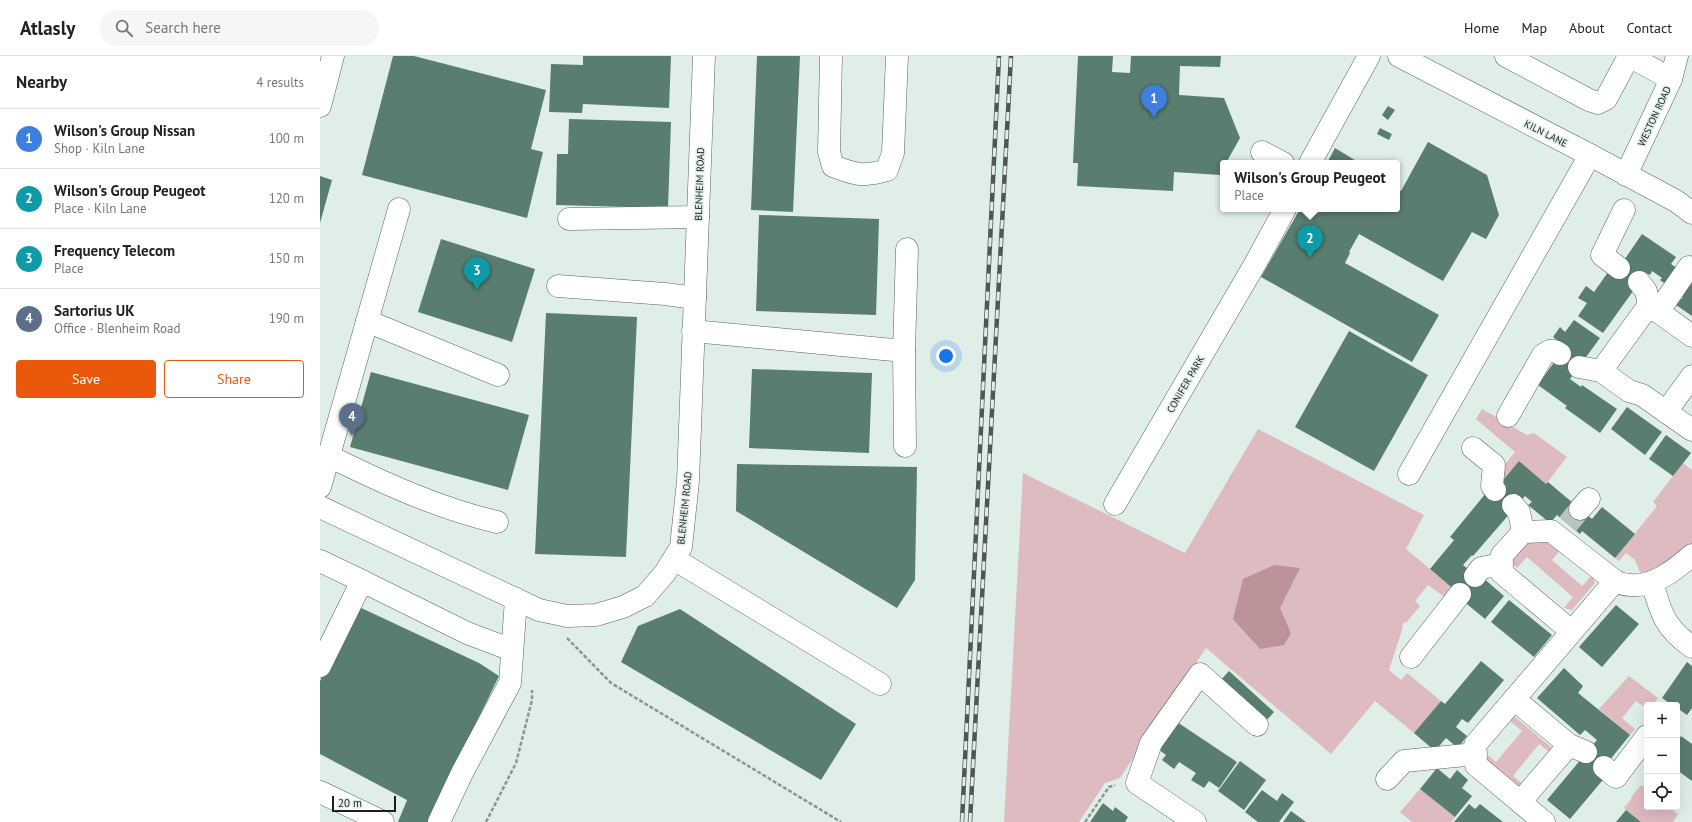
<!DOCTYPE html>
<html lang="en">
<head>
<meta charset="utf-8">
<style>
  :root { --surface:#fff; --page:#f6f6f6; --text:#222; --muted:#767676; --line:#e0e0e0; --accent:#ea580c }
  body { margin:0; font-family:"PT Sans",sans-serif; background:var(--page); color:var(--text) }
  .controls { position:absolute; right:12px; bottom:12px; display:grid; overflow:hidden; border-radius:4px; box-shadow:0 4px 16px #0002 }
  .controls button { width:36px; height:36px; display:grid; place-items:center; padding:0; border:0; border-bottom:1px solid var(--line); background:var(--surface); color:var(--text); font:20px sans-serif }
  .scale { position:absolute; left:12px; bottom:10px; width:64px; box-sizing:border-box; padding-left:4px; border:2px solid #1b201e; border-top:0; font-size:11px; line-height:14px; white-space:nowrap; color:#1b201e; -webkit-text-stroke:3px #dfeee7; paint-order:stroke }
  .you { position:absolute; left:626px; top:300px; width:14px; height:14px; margin:-10px; border:3px solid #fff; border-radius:50%; background:#1a73e8; box-shadow:0 0 0 6px #1a73e833 }
  .badge { display:grid; place-items:center; width:26px; height:26px; border-radius:50%; background:var(--accent); color:#fff; font-size:13px; font-weight:700 }
  .pin { position:absolute; translate:-50% -33px; filter:drop-shadow(0 1px 2px #0008) }
  .pin::after { content:''; position:absolute; top:21px; width:14px; height:12px; background:inherit; clip-path:polygon(0 0,100% 0,50% 100%) }
  .popup { position:absolute; left:900px; top:104px; width:180px; height:52px; box-sizing:border-box; display:grid; place-content:center; border-radius:4px; background:var(--surface); filter:drop-shadow(0 1px 3px #0005); font-size:13px; white-space:nowrap; color:var(--muted) }
  .popup b { font-size:15px; color:var(--text) }
  .popup::after { content:''; position:absolute; left:50%; top:100%; margin-left:-8px; border:8px solid transparent; border-top-color:var(--surface) }
  .list { margin:0; padding:0; list-style:none }
  h2 { display:flex; justify-content:space-between; align-items:center; height:52px; margin:0; padding:0 16px; font-size:17px }
  h2 small { font-size:13px; font-weight:400; color:var(--muted) }
  .list li { display:grid; grid-template-columns:26px 1fr auto; gap:12px; align-items:center; box-sizing:border-box; height:60px; padding:0 16px; border-top:1px solid var(--line) }
  .list b { display:block; font-size:15px; white-space:nowrap }
  .list p { margin:0; font-size:13px; white-space:nowrap; color:var(--muted) }
  .list em { font-size:13px; font-style:normal; color:var(--muted) }
  .actions { display:flex; gap:8px; padding:12px 16px }
  .actions a { flex:1; padding:9px 0; border:1px solid var(--accent); border-radius:4px; text-align:center; font-size:14px; color:var(--accent) }
  .actions .main { background:var(--accent); color:#fff }
  .icon { flex:none; width:22px; height:22px; fill:none; stroke:currentColor; stroke-width:2; stroke-linecap:round; stroke-linejoin:round }
  .map { position:relative; flex:none; width:1372px; height:766px; overflow:hidden }
  header { display:flex; align-items:center; gap:24px; box-sizing:border-box; height:56px; padding:0 20px; background:var(--surface); border-bottom:1px solid var(--line) }
  header strong { font-size:19px }
  nav { display:flex; gap:22px; margin-inline-start:auto; font-size:14px }
  .search { width:280px; height:36px; background:var(--page); display:flex; align-items:center; gap:10px; box-sizing:border-box; padding:0 14px; border-radius:22px; color:var(--muted); font-size:15px }
  main { display:flex }
  aside { flex:1; background:var(--surface) }
  .map>svg:first-child { display:block }
</style>
</head>
<body>
<header>
<strong>Atlasly</strong>
<div class="search"><svg class="icon" aria-label="search" viewBox="0 0 24 24"><circle cx="10" cy="10" r="6"/><path d="M15 15l6 6"/></svg>Search here</div>
<nav><a>Home</a><a>Map</a><a>About</a><a>Contact</a></nav>
</header>
<main>
<aside>
<h2>Nearby<small>4 results</small></h2>
<ul class="list">
<li><span class="badge" style="background:#3f7fe0">1</span><div><b>Wilson's Group Nissan</b><p>Shop · Kiln Lane</p></div><em>100 m</em></li>
<li><span class="badge" style="background:#0f9aa8">2</span><div><b>Wilson's Group Peugeot</b><p>Place · Kiln Lane</p></div><em>120 m</em></li>
<li><span class="badge" style="background:#0f9aa8">3</span><div><b>Frequency Telecom</b><p>Place</p></div><em>150 m</em></li>
<li><span class="badge" style="background:#5c6f8a">4</span><div><b>Sartorius UK</b><p>Office · Blenheim Road</p></div><em>190 m</em></li>
</ul>
<div class="actions"><a class="main">Save</a><a>Share</a></div>
</aside>
<div class="map">
<svg width="1372" height="766" viewBox="0 0 1372 766">
  <rect width="100%" height="100%" fill="#dfeee7"/>
  <g fill="#debbc0">
    <polygon points="1162,353 1207,379 1214,377 1247,401 1226,428 1199,405 1180,428 1181,413 1195,396 1156,363"/>
    <polygon points="938,373 1104,459 1086,493 1136,535 1126,542 1108,529 1095,545 1100,550 1086,567 1083,566 1082,574 1069,614 1081,624 1087,617 1121,645 1094,677 1055,645 1011,698 886,592 800,722 785,727 759,766 684,766 703,417 865,497"/>
    <polygon points="1363,407 1372,414 1372,488 1356,503 1322,521 1315,504 1306,497 1299,505 1295,502 1337,450 1333,446"/>
    <polygon points="1233,484 1242,492 1232,504 1262,530 1272,519 1275,527 1252,554 1244,552 1253,541 1207,501 1197,512 1190,506 1199,488"/>
    <polygon points="1309,620 1338,642 1332,649 1327,649 1327,653 1316,645 1302,662 1315,673 1310,679 1279,653"/>
    <polygon points="1195,661 1231,691 1231,697 1219,688 1193,720 1204,729 1198,731 1162,700 1163,695 1176,706 1202,675 1189,664"/>
    <polygon points="1321,729 1327,733 1327,751 1349,751 1358,758 1353,766 1321,766 1304,752 1312,742 1311,741"/>
    <polygon points="1100,733 1135,761 1131,766 1092,766 1080,756"/>
  </g>
  <polygon fill="#ba9499" points="954,509 980,512 960,552 971,577 964,589 940,593 913,563 923,523"/>
  <g fill="#597d6e">
    <polygon points="73,0 94,0 226,34 211,93 223,96 207,162 42,119"/>
    <polygon points="263,0 351,0 349,52 263,48 262,57 229,56 231,8 263,9"/>
    <polygon points="437,0 480,0 473,156 431,154"/>
    <polygon points="758,0 793,0 792,16 810,17 811,0 901,0 900,11 860,10 859,39 904,42 920,82 906,107 903,107 903,113 900,119 854,116 853,135 757,130 758,107 753,107"/>
    <polygon points="1068,50 1075,54 1068,64 1062,59"/>
    <polygon points="249,63 351,66 348,152 236,149 237,98 248,98"/>
    <polygon points="1060,72 1072,78 1069,84 1057,78"/>
    <polygon points="1108,86 1167,119 1179,159 1166,183 1152,176 1123,225 1039,178 1029,196 1030,197 1025,207 1119,259 1092,306 941,221 980,153 1077,153 1077,133 1081,135"/>
    <polygon points="1015,92 1038,106 1037,107 1007,107"/>
    <polygon points="0,120 12,124 0,167"/>
    <polygon points="439,159 559,163 556,259 436,255"/>
    <polygon points="1322,178 1356,201 1351,208 1360,214 1348,230 1340,224 1342,222 1332,215 1330,219 1326,217 1283,277 1258,260 1267,247 1258,242 1266,230 1274,236 1291,212 1296,216"/>
    <polygon points="121,183 215,213 192,286 98,256"/>
    <polygon points="1372,222 1372,260 1356,249 1363,241 1355,236"/>
    <polygon points="226,257 317,261 306,501 215,498"/>
    <polygon points="1254,264 1280,282 1250,323 1261,331 1262,329 1297,353 1280,377 1245,352 1247,350 1218,329 1244,292 1238,285 1233,281 1240,271 1245,276"/>
    <polygon points="1029,275 1108,319 1054,415 975,371"/>
    <polygon points="432,313 552,317 549,397 429,392"/>
    <polygon points="51,316 209,359 188,434 30,391"/>
    <polygon points="1307,351 1342,376 1325,399 1291,373"/>
    <polygon points="1346,379 1371,397 1353,420 1329,403"/>
    <polygon points="1199,405 1226,428 1228,426 1272,463 1282,451 1315,478 1295,502 1262,475 1260,478 1237,459 1230,467 1208,449 1212,446 1205,440 1153,500 1152,499 1143,509 1160,523 1162,521 1184,540 1165,563 1142,544 1144,542 1110,513 1134,484 1130,481 1166,437 1175,434"/>
    <polygon points="417,408 597,411 595,524 577,552 416,455"/>
    <polygon points="1189,544 1232,579 1214,601 1171,566"/>
    <polygon points="1296,549 1319,568 1282,611 1259,591"/>
    <polygon points="37,550 159,607 179,620 108,766 78,766 87,744 0,698 0,625"/>
    <polygon points="360,553 536,668 501,724 301,606 318,570"/>
    <polygon points="1161,605 1184,624 1148,667 1142,663 1136,671 1147,680 1138,692 1126,682 1115,695 1094,677 1121,645 1125,648"/>
    <polygon points="1367,606 1372,610 1372,652 1367,659 1357,652 1357,649 1352,649 1342,642"/>
    <polygon points="1244,612 1263,630 1258,637 1310,679 1281,715 1287,719 1250,763 1227,744 1277,684 1265,674 1260,679 1217,642"/>
    <polygon points="909,615 954,656 945,666 899,626"/>
    <polygon points="854,664 917,706 899,732 889,725 884,732 871,724 876,717 859,706 854,713 842,704 846,699 835,691"/>
    <polygon points="1361,680 1372,688 1372,725 1357,714 1357,687"/>
    <polygon points="920,705 946,724 924,754 898,735"/>
    <polygon points="1117,712 1130,723 1137,714 1148,724 1142,732 1152,740 1135,761 1100,733"/>
    <polygon points="942,734 957,745 962,737 974,746 959,766 938,766 925,756"/>
    <polygon points="783,747 793,755 795,751 808,761 805,766 770,766"/>
    <polygon points="1149,748 1155,753 1160,748 1183,766 1134,766"/>
    <polygon points="1306,754 1321,766 1296,766"/>
    <polygon points="971,755 986,766 963,766"/>
  </g>
  <g fill="none" stroke-linecap="round" stroke-linejoin="round">
    <polyline stroke="#b8c5bf" stroke-width="22" stroke-dasharray="22 11" stroke-linecap="butt" points="1248,468 1260,453"/>
    <defs>
      <g id="minor">
        <path d="M511 0 509 96 513 110C536 119 543 121 567 114L573 97 577 0"/>
        <polyline points="1079,0 1270,99 1356,145 1372,157"/>
        <polyline points="1186,0 1269,44 1278,47 1286,43 1309,0 1351,23"/>
        <polyline points="0,50 13,0"/>
        <polyline points="942,96 963,107"/>
        <polyline points="990,107 1049,0"/>
        <polyline points="1306,119 1351,23 1357,0"/>
        <polyline points="249,163 378,161"/>
        <polyline points="1299,212 1282,199 1304,154"/>
        <polyline points="1319,226 1326,235 1329,249"/>
        <polyline points="238,230 345,238 375,242"/>
        <polyline points="1338,256 1369,211"/>
        <polyline points="47,265 178,319"/>
        <polyline points="373,275 584,295"/>
        <polyline points="1372,280 1329,249 1281,315 1309,335 1322,339 1372,374"/>
        <polyline points="1259,311 1281,315"/>
        <polyline points="1346,356 1372,320"/>
        <path d="M1188 360 1223 299C1230 294 1233 293 1240 298"/>
        <polyline points="585,390 584,295 587,193"/>
        <polyline points="1153,392 1174,409 1172,430 1175,434"/>
        <path d="M9 400C63 427 118 452 177 466"/>
        <polyline points="1089,418 1270,99"/>
        <polyline points="0,431 79,153"/>
        <polyline points="795,448 935,208 965,153"/>
        <polyline points="1193,449 1199,456 1203,476"/>
        <polyline points="0,451 219,554 247,560 276,559 303,551 325,540 345,517 361,491 368,425 384,0"/>
        <polyline points="1260,453 1269,443"/>
        <polyline points="354,503 560,628"/>
        <polyline points="0,505 42,525 0,610"/>
        <polyline points="1155,520 1161,512 1182,508"/>
        <polyline points="42,525 147,577 192,594"/>
        <path d="M1295 525C1299 527 1305 529 1310 529 1333 532 1356 513 1372 499"/>
        <path d="M1332 526C1341 557 1344 571 1372 591"/>
        <polyline points="1091,601 1140,538"/>
        <polyline points="1194,643 1249,689 1200,746"/>
        <polyline points="1249,689 1266,696"/>
        <polyline points="1284,711 1296,721 1327,680"/>
        <polyline points="1067,723 1084,705 1156,698"/>
        <polyline points="0,736 63,766"/>
        <polyline points="119,766 142,717 190,627 196,543"/>
        <polyline points="875,766 817,727 831,687 880,618 937,669"/>
        <polyline points="1224,766 1156,709 1155,689 1295,525 1231,475 1203,476 1182,499 1181,516 1251,575"/>
      </g>
    </defs>
    <use href="#minor" stroke="#57645e" stroke-width="23"/>
    <g stroke="#8b9691" stroke-width="2.5" stroke-dasharray="4 2" stroke-linecap="butt">
      <polyline points="247,582 291,627 521,766"/>
      <polyline points="166,766 196,707 212,644 212,634"/>
      <polyline points="765,766 789,731 795,729"/>
    </g>
    <use href="#minor" stroke="#fff" stroke-width="22"/>
    <defs>
      <g id="rail">
        <polyline points="642,766 679,0"/>
        <polyline points="650,766 691,0"/>
      </g>
    </defs>
    <use href="#rail" stroke="#4f5754" stroke-width="4.5"/>
    <use href="#rail" stroke="#dfeee7" stroke-width="3" stroke-dasharray="9" stroke-linecap="butt"/>
  </g>
  <g text-anchor="middle" stroke-width="3" stroke-linejoin="round" paint-order="stroke">
    <g font-size="10" fill="#1b201e" stroke="#dfeee7">
      <text transform="translate(1334 60) rotate(-65)" y="4">WESTON ROAD</text>
      <text transform="translate(1226 77) rotate(27)" y="4">KILN LANE</text>
      <text transform="translate(379 128) rotate(-88)" y="4">BLENHEIM ROAD</text>
      <text transform="translate(865 328) rotate(-60)" y="4">CONIFER PARK</text>
      <text transform="translate(364 452) rotate(-84)" y="4">BLENHEIM ROAD</text>
    </g>
  </g>
</svg>
<div class="controls">
<button>+</button>
<button>−</button>
<button><svg class="icon" aria-label="locate" viewBox="0 0 24 24"><circle cx="12" cy="12" r="6"/><path d="M12 2v4M12 18v4M2 12h4M18 12h4"/></svg></button>
</div>
<div class="scale">20 m</div>
<div class="you"></div>
<div class="pin badge" style="left:834px;top:62px;background:#3f7fe0">1</div>
<div class="pin badge" style="left:990px;top:202px;background:#0f9aa8">2</div>
<div class="popup"><b>Wilson's Group Peugeot</b>Place</div>
<div class="pin badge" style="left:157px;top:234px;background:#0f9aa8">3</div>
<div class="pin badge" style="left:32px;top:380px;background:#5c6f8a">4</div>
</div>
</main>
</body>
</html>
